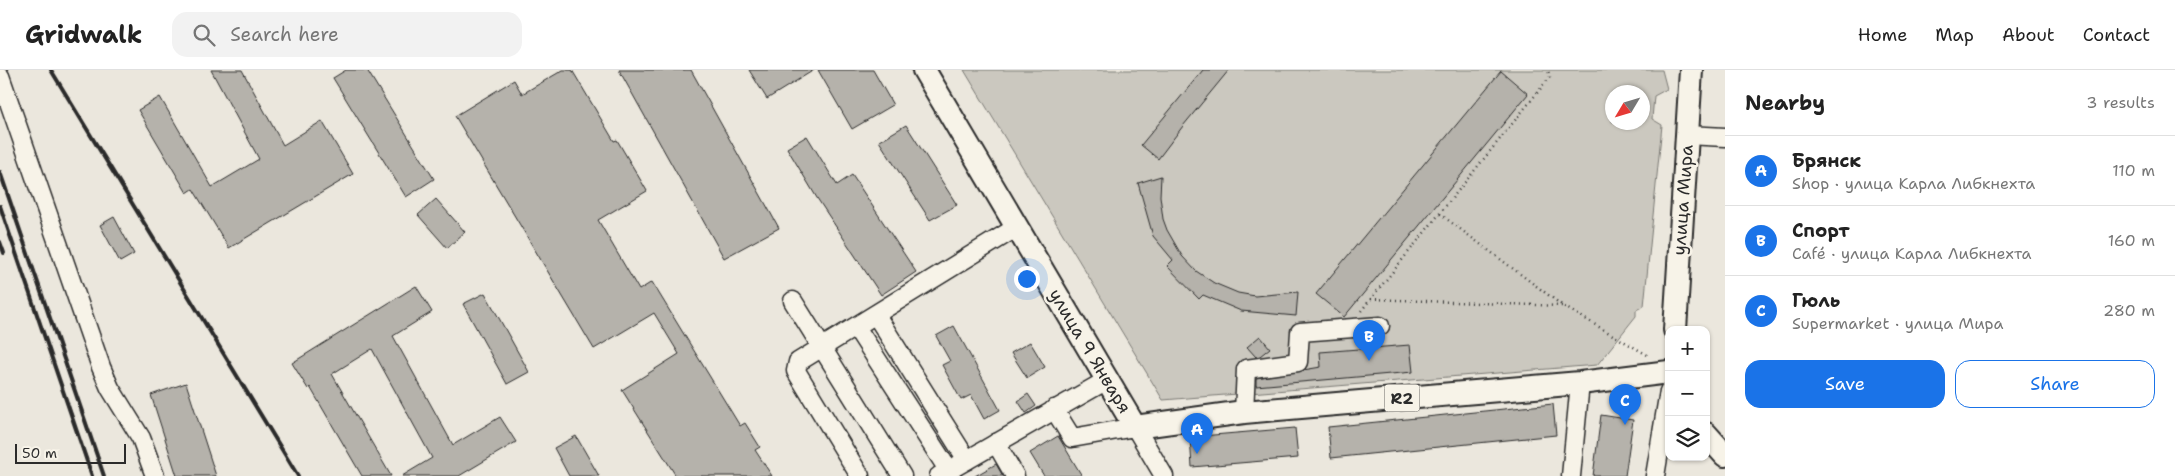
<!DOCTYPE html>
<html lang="en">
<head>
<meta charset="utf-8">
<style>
  :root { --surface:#fff; --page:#f2f2f2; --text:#222; --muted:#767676; --line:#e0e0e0; --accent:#1a73e8 }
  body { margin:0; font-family:"Shantell Sans",sans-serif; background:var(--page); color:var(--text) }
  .controls { position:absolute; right:15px; bottom:15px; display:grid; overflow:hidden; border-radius:10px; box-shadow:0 1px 4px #0004 }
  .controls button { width:45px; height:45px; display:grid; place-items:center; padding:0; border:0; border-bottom:1px solid var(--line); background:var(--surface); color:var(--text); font:25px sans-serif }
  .compass { position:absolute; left:1605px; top:15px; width:45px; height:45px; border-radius:50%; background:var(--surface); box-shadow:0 1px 4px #0004; rotate:232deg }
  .scale { position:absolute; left:15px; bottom:12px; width:111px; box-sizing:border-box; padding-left:5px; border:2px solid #2b2b2b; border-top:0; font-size:14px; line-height:18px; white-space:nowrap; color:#2b2b2b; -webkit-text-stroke:4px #f7f3e8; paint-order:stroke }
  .you { position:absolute; left:1026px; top:208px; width:18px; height:18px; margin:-12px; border:4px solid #fff; border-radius:50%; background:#1a73e8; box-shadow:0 0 0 8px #1a73e833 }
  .badge { display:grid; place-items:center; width:32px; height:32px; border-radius:50%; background:var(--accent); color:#fff; font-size:16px; font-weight:700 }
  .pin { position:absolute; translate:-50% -41px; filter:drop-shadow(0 1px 2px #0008) }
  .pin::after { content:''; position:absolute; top:26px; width:18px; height:15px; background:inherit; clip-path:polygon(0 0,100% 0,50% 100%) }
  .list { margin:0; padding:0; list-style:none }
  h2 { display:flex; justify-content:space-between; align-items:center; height:65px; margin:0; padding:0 20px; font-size:21px }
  h2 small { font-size:16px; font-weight:400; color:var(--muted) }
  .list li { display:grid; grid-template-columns:32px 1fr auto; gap:15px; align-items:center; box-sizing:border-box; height:70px; padding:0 20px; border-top:1px solid var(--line) }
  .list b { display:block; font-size:19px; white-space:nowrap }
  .list p { margin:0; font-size:16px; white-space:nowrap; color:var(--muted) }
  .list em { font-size:16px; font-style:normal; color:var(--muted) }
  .actions { display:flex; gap:10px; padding:15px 20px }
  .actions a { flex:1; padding:11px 0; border:1px solid var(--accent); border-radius:15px; text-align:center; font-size:18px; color:var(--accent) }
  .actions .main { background:var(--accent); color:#fff }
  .icon { flex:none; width:28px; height:28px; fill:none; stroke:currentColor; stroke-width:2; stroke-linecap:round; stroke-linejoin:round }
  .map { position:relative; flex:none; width:1725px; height:406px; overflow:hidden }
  header { display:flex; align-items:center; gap:30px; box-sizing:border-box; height:70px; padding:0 25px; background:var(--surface); border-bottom:1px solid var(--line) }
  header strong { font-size:24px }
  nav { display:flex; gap:28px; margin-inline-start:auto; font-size:18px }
  .search { width:350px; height:45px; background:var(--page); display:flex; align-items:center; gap:12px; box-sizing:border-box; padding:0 18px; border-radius:15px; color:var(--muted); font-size:19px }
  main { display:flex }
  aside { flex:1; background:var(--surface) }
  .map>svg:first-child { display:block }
</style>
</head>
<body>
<header>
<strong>Gridwalk</strong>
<div class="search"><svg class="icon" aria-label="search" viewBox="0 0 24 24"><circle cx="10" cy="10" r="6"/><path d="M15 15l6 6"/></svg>Search here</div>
<nav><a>Home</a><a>Map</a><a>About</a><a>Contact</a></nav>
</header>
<main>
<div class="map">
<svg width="1725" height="406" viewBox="0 0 1725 406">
  <rect width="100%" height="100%" fill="#ebe7dd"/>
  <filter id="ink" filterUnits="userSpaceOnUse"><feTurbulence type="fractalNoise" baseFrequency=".02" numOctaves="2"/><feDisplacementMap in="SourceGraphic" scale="10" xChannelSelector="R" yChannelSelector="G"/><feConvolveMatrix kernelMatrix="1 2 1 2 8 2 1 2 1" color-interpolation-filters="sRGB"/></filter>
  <g filter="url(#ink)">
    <path fill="#cbc8bf" stroke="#7b7a75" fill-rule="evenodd" d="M964 0H1662L1667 19 1654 26 1652 49 1662 55 1644 236 1636 240V246L1597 295 1163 330ZM1612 22H1642V52H1612Z"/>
    <g fill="#b5b2ab" stroke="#2b2b2b">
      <polygon points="211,0 242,0 283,75 322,51 353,104 229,178 193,119 187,123 138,40 160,27 212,117 259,89"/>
      <polygon points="346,0 367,0 434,109 406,127 333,8"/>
      <polygon points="563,0 572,0 614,71 617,70 647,121 598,150 639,220 652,212 740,356 745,353 760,377 755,380 772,406 676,406 622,320 679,284 654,243 594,279 455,46 514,10 522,24"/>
      <polygon points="619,0 691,0 779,158 724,188"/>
      <polygon points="749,0 814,0 767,29"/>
      <polygon points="818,0 873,0 893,35 852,59"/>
      <polygon points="1203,0 1229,0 1183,56 1158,89 1141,75"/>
      <polygon points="1501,1 1528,24 1344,247 1316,224"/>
      <polygon points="906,55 957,135 930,150 879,71"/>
      <polygon points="807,66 837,115 852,105 916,202 881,225 817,128 787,78"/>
      <polygon points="1161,106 1160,126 1163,149 1167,160 1182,186 1196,201 1214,213 1238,223 1255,226 1298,222 1296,246 1241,241 1203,225 1199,229 1167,196 1173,190 1153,166 1138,113"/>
      <polygon points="436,129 465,162 447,178 418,145"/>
      <polygon points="114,147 134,184 120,192 100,155"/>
      <polygon points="416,216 432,242 393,266 453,375 500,347 516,372 459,406 402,406 432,388 372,279 332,304 391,406 362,406 310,317 308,319 292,293"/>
      <polygon points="485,223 529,302 507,314 463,234"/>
      <polygon points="954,256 1000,340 984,349 971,325 961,330 942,295 950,291 936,266"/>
      <polygon points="1260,266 1270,278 1260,286 1256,287 1247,277"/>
      <polygon points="1030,272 1045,297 1027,308 1011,283"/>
      <polygon points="1410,275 1413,302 1256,316 1256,308 1321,297 1320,282"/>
      <polygon points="186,313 216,406 177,406 151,325"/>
      <polygon points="1028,324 1036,336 1026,343 1018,331"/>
      <polygon points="1553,334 1556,365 1331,388 1328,357"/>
      <polygon points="1601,345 1633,350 1625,406 1593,406"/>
      <polygon points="1295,358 1298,388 1192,397 1190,367"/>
      <polygon points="576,366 599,406 569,406 554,378"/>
      <polygon points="1058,366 1082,406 1044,406 1030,383"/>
      <polygon points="996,394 1003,406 975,406"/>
    </g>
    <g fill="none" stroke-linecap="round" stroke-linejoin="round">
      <defs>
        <g id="minor">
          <polyline points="0,6 101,297 110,318 141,368 155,406"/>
          <polyline points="1687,65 1725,67"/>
          <polyline points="793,231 902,406"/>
          <polyline points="876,245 967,390"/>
          <polyline points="856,257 949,401"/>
          <polyline points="1054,339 1072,368 1135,357 1164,406"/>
          <polyline points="1244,342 1246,299 1298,292 1300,262 1380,256"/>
          <polyline points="996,373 1015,406"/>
          <polyline points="860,406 796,301 798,292 1017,157"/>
          <polyline points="939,406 1107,310"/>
          <polyline points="1571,406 1580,313"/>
          <polyline points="1655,406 1669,321"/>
        </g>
        <g id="major">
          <polyline points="924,0 1135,357 1244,342 1580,313 1669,302"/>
          <polyline points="1675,260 1691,0"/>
          <polyline points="1706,364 1725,385"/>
        </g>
      </defs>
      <use href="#minor" stroke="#2b2b2b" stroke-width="21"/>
      <use href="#major" stroke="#2b2b2b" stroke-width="26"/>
      <g stroke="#2b2b2b" stroke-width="2.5" stroke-dasharray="1 4" stroke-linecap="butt">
        <polyline points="1440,144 1563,236 1649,286"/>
        <polyline points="1371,229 1562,236"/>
        <polyline points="1361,241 1550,7 1548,0"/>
      </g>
      <use href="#minor" stroke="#f7f3e8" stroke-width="18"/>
      <use href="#major" stroke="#f7f3e8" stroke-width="22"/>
      <g stroke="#2b2b2b" stroke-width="4">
        <polyline points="51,0 298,406"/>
        <polyline points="0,102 104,406"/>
        <polyline points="0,136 92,406"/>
        <polyline points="0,172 4,183"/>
      </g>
    </g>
  </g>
  <g text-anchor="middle" stroke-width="5" stroke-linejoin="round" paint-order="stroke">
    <rect fill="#f7f3e8" stroke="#686764" stroke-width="1" x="1384.5" y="314.5" width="35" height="27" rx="4"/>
    <g font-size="16" font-weight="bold" fill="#2b2b2b">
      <text x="1402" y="334">R2</text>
    </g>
    <g font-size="18" fill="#2b2b2b" stroke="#f7f3e8">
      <text transform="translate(1683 130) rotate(-86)" y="6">улица Мира</text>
      <text transform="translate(1090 281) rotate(59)" y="6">улица 9 Января</text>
    </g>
  </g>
</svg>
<div class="controls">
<button>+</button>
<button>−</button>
<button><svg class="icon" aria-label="layers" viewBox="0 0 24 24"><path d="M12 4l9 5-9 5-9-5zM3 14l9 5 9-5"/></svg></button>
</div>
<svg class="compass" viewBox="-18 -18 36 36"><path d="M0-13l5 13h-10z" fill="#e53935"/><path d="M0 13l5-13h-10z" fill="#767676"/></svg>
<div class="scale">50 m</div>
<div class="you"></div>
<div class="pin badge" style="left:1197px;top:384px">A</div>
<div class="pin badge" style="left:1369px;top:291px">B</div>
<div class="pin badge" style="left:1625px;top:355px">C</div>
</div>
<aside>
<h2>Nearby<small>3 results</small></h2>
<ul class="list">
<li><span class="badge">A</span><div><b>Брянск</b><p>Shop · улица Карла Либкнехта</p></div><em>110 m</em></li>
<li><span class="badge">B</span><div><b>Спорт</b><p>Café · улица Карла Либкнехта</p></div><em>160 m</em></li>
<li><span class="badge">C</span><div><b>Гюль</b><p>Supermarket · улица Мира</p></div><em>280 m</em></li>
</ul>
<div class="actions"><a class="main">Save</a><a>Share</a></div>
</aside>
</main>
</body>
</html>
